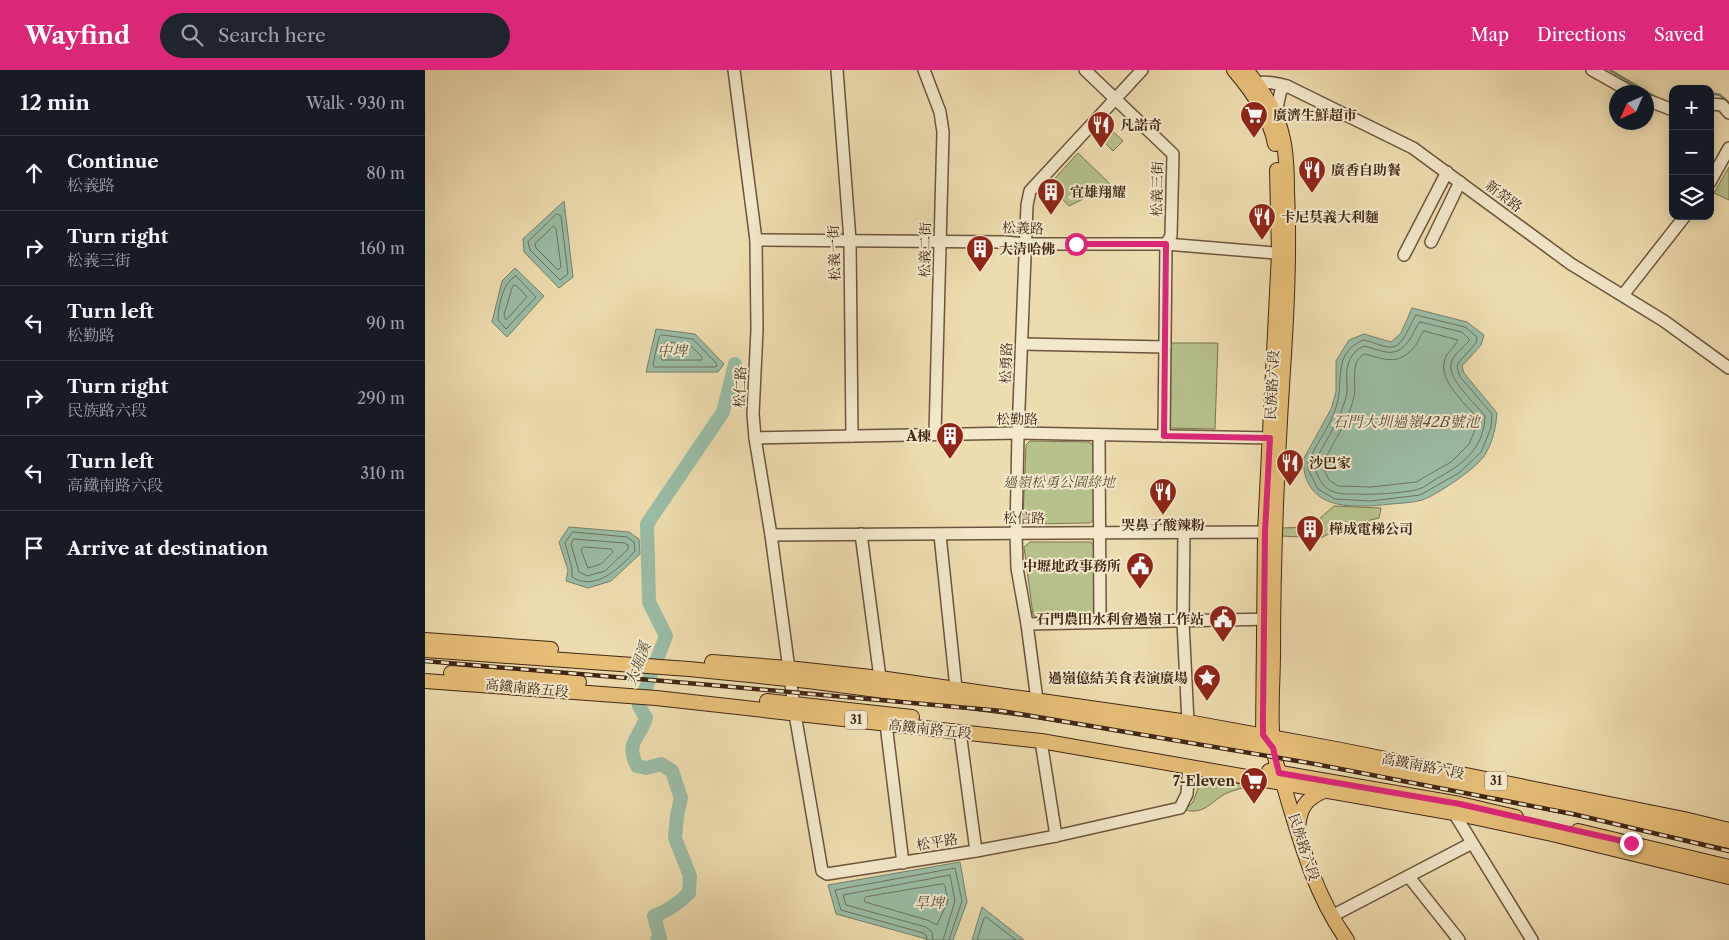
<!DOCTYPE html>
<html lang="en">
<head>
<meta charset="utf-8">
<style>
  :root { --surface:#171b24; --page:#20242c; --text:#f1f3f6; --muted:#9ea1a6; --line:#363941; --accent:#db2777 }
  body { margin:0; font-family:"Libre Caslon Text","Noto Serif TC",serif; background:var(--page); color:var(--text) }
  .controls { position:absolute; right:15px; top:15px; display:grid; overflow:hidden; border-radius:10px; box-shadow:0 2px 12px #0003 }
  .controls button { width:45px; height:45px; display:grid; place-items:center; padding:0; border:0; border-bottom:1px solid var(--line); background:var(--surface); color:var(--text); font:25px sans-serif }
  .compass { position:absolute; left:1184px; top:15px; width:45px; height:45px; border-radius:50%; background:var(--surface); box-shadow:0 2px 12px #0003; rotate:225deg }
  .stop { position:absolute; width:15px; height:15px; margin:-11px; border:4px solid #db2777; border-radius:50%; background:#fff }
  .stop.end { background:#db2777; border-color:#fff; box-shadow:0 1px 5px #0008 }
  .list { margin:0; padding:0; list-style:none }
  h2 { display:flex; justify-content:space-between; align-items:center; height:65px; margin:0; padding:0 20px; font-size:21px }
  h2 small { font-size:16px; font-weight:400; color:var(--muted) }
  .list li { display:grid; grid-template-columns:32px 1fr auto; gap:15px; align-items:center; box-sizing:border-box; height:75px; padding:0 20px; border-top:1px solid var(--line) }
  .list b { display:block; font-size:19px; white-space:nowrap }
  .list p { margin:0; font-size:16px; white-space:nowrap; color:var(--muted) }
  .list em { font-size:16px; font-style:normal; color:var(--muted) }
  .icon { flex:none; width:28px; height:28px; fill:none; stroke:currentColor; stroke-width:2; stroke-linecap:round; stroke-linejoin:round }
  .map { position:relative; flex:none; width:1304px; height:870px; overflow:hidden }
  header { display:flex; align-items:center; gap:30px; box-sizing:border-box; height:70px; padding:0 25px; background:var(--accent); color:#fff }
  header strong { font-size:24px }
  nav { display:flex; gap:28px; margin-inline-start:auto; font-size:18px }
  .search { width:350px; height:45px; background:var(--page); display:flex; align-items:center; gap:12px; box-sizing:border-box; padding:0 18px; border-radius:28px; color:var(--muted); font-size:19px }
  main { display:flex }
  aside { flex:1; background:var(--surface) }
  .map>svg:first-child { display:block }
</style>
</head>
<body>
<header>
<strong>Wayfind</strong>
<div class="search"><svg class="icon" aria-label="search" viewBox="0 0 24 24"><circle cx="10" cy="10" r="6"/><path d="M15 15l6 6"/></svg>Search here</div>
<nav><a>Map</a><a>Directions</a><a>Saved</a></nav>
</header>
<main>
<aside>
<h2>12 min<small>Walk · 930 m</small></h2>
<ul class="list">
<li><svg class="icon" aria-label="ahead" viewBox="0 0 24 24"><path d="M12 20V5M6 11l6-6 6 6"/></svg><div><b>Continue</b><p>松義路</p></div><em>80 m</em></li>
<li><svg class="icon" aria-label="right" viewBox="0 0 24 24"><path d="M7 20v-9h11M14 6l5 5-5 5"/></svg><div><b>Turn right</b><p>松義三街</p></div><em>160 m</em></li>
<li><svg class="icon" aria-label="left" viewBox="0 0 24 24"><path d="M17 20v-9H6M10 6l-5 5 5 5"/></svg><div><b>Turn left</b><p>松勤路</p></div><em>90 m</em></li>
<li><svg class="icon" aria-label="right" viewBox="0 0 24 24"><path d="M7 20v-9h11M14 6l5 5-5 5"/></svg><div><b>Turn right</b><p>民族路六段</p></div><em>290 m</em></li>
<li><svg class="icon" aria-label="left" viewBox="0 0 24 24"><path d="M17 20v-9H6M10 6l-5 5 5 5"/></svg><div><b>Turn left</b><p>高鐵南路六段</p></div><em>310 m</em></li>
<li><svg class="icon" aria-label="arrive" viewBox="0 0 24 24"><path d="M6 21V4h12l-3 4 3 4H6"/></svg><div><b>Arrive at destination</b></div></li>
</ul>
</aside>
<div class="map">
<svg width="1304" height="870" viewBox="0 0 1304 870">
  <rect width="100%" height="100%" fill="#eddcaf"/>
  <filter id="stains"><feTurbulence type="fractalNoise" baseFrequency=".004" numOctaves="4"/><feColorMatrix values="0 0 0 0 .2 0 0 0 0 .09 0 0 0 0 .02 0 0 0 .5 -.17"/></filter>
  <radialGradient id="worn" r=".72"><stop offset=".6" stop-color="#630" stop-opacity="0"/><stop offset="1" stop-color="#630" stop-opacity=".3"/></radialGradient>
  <g fill="#b6c18c" stroke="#7c7450">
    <polygon points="680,54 698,71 688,81 671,64"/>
    <polygon points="653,83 686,115 644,136 624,115"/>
    <polygon points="1304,97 1304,130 1289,123"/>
    <polygon points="746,273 793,273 790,359 744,358"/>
    <polygon points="605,371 664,372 669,376 669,449 665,453 603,454 598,449 601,375"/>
    <polygon points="909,436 956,438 954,448 916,457 896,468 856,466 856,458 889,457 893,450"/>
    <polygon points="605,472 666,472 669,476 670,545 666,548 613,549 608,545 599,477"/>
    <path d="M782 707 825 716C818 718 809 720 802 723 786 731 780 745 760 740L768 732 775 713Z"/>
  </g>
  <g fill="#9abca6" stroke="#76806c">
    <polygon points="139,131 148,207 134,218 99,182 98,169"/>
    <polygon points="90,198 119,226 82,267 67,252 77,211"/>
    <path d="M987 238 1042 252 1059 265 1056 275 1037 296 1039 303 1072 343C1071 356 1068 371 1061 383 1054 397 1012 425 997 430 987 433 976 433 966 434 928 438 880 442 878 390L906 339 911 322V291L924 270 939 264 966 272 976 263Z"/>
    <polygon points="231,259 270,264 299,294 293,302 221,302"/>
    <polygon points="144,457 204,462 214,469 215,484 186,511 163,518 141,511 143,500 134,472"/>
    <polygon points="535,792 542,832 528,870 505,870 411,844 403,815"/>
    <polygon points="557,837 599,870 547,870"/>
  </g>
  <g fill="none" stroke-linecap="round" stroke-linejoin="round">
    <g stroke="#6e715e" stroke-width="1">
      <polygon points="132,144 136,146 143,204 135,210 105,180 103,172"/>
      <polygon points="129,156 131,159 136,197 133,200 111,178 110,174"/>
      <path d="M91 206 111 227 81 259 73 250C73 236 78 212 91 206Z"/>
      <polygon points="89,215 92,216 102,227 81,250 79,245 87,218"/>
      <path d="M991 245 1040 257 1052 267 1051 273 1034 292 1032 297 1035 307 1067 344 1066 358 1056 382 1034 403 995 425 946 431 910 429 893 419 883 399V392C891 374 904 358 910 340 921 312 905 285 938 270 947 271 958 278 967 277 979 276 985 253 991 245Z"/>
      <path d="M995 252 1037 262 1044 269V271C1039 277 1028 285 1026 293 1022 309 1051 334 1060 346 1059 379 1037 395 1011 409 1006 412 1000 417 994 419 982 423 946 425 933 424 923 424 912 425 903 419 896 415 890 402 889 393 900 371 915 351 921 327 924 316 919 302 924 292 927 284 932 279 939 276 959 281 971 290 985 269 989 264 990 257 995 252Z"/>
      <path d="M999 261 1033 270C1030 277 1022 282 1020 289 1012 310 1041 334 1053 349L1052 355 1044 374 1026 392 991 412 946 417 913 416 904 410 897 395C908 372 923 352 929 327 932 313 924 291 940 284 962 290 974 296 991 275 994 270 995 265 999 261Z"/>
      <polygon points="237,265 268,269 291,293 292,296 289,297 229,297 228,294 234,267"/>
      <path d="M241 272 264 274 277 287V290H237C235 286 237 275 241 272Z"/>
      <path d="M148 462 202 467 209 472 210 481C195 498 170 522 147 507V498L140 473Z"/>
      <polygon points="149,469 199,473 203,475 203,479 180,501 162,506 154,502 146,474"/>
      <polygon points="159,477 186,479 188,482 176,494 163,498 156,480"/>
      <polygon points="518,814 520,816 523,831 512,855 502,850 440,832 439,830 441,827"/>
      <polyline points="502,870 501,865 498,863 416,840 410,820 530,798 537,831 524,870"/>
      <polyline points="508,870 507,862 501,857 421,835 418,825 525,805 530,831 518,870"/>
      <polyline points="552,870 559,848 561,847 591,870"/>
    </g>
    <g stroke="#76806c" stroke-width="2.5">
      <polyline points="1185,0 1235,30"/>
      <polyline points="1285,23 1295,25 1304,33"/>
    </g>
    <path stroke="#9abca6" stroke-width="14" d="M232 870 235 868 229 846C243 841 254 833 264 823L265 806 250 768 252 746 256 728 247 701 236 694 221 698 212 696C200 672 214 669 221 648L214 636 241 566 224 532 222 454 298 342 310 294"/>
    <defs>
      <g id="minor">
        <polyline points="309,0 331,170 332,260 328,344 330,368 346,465 370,644 397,801 402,804 551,781 631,766 755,738 762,724 764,696"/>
        <polyline points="412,0 425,170 427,366"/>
        <polyline points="499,0 515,42 518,62 510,364"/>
        <polyline points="660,0 748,84 746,166 741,174 739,366"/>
        <polyline points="1167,0 1206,22"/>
        <path d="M825 15C837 10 850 13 862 16L988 78 1146 194 1239 251 1304 298"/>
        <polyline points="1222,30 1248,40"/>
        <polyline points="1285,34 1297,35 1304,43"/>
        <polyline points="852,48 853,33 856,20 862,16"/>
        <polyline points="1285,112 1304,78"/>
        <polyline points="331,170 580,172 601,174 741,174 861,184"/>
        <polyline points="1006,172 1035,112"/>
        <polyline points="979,185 1022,102"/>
        <polyline points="1198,225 1260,146"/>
        <polyline points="597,274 740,277"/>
        <polyline points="674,365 675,552"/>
        <polyline points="330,368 593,363 853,368"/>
        <polyline points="759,462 758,552 763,652"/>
        <polyline points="436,464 455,608"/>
        <path d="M346 465C513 463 680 463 847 462"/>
        <polyline points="515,465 531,618"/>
        <polyline points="602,554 848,549"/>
        <polyline points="612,630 602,554 592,498 591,463 593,363 602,135 605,121 717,0"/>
        <polyline points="461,654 478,793"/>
        <polyline points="535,662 551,781"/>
        <polyline points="616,671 631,766"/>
        <polyline points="1029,743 1107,870"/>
        <polyline points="984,807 1034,870"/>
        <polyline points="907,846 1047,773"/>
      </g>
      <g id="major">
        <path d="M809 0C827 21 845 46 850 74"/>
        <path d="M821 0C838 20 853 43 858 69 862 87 862 105 862 122 865 181 862 241 858 300 852 394 848 489 848 583 848 624 841 677 858 713 874 767 889 824 922 870"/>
        <polyline points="0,570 126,579"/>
        <polyline points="0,580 264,599 383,611 605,640 848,678 1251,759 1304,771"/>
        <polyline points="287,592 363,598 455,608 763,652 911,679 1259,749 1304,760"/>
        <polyline points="26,603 154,612"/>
        <polyline points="0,611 231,628 616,671 1029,743 1127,764 1304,807"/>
        <polyline points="342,631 487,647"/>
        <polyline points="843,671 838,665 840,462 854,183 852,100"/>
        <polyline points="844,701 1035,734 1091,747"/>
        <path d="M873 758C875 738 880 729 899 721"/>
        <polyline points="1153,761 1304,797"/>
      </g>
    </defs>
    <use href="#minor" stroke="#6c543c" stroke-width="14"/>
    <use href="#major" stroke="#412615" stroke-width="16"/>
    <use href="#minor" stroke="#f3e8cb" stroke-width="11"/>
    <use href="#major" stroke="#e6be78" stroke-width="14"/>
    <defs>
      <polyline id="rail" points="0,591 274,614 577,641 890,694 1148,744 1304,781"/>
    </defs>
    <use href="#rail" stroke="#412615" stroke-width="4.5"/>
    <use href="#rail" stroke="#f3e8cb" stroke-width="2.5" stroke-dasharray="8" stroke-linecap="butt"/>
  </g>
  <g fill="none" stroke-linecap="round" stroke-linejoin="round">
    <polyline stroke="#db2777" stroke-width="6" points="651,174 741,174 739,366 845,368 840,462 838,647 838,665 848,678 854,703 1035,734 1206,773"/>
  </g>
  <defs>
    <symbol id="supermarket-pin" viewBox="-11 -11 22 30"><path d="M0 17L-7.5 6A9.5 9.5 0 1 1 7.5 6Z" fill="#8f2418" stroke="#f3e8cb"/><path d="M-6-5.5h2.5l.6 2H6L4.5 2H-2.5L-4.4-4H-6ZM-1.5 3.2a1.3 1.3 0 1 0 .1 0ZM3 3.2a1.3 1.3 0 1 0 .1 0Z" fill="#fff"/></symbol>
    <symbol id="restaurant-pin" viewBox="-11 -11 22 30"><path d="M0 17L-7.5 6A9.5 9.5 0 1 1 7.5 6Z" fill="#8f2418" stroke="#f3e8cb"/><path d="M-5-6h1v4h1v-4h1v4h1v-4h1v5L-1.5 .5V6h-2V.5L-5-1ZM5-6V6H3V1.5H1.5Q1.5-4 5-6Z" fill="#fff"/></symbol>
    <symbol id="building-pin" viewBox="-11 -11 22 30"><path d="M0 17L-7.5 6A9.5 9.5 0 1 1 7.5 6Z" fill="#8f2418" stroke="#f3e8cb"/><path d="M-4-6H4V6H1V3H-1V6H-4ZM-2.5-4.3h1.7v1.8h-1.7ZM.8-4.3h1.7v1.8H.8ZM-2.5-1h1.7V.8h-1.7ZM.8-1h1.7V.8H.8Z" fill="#fff"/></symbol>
    <symbol id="civic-pin" viewBox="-11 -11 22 30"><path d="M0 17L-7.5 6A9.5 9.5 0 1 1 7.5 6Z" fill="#8f2418" stroke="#f3e8cb"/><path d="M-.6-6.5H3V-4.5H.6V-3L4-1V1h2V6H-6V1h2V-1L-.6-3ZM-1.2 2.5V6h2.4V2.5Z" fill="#fff"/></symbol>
    <symbol id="sight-pin" viewBox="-11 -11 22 30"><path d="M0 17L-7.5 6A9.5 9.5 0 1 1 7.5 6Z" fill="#8f2418" stroke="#f3e8cb"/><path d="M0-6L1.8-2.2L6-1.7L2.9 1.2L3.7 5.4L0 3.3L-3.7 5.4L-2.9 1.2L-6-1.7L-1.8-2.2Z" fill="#fff"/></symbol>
  </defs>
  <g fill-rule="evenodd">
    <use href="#supermarket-pin" x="813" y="29" width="32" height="43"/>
    <use href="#restaurant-pin" x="660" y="39" width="32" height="43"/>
    <use href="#restaurant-pin" x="871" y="84" width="32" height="43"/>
    <use href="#building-pin" x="610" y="106" width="32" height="43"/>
    <use href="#restaurant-pin" x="821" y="131" width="32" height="43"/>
    <use href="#building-pin" x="539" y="163" width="32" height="43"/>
    <use href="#building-pin" x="509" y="350" width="32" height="43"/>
    <use href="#restaurant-pin" x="849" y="377" width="32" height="43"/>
    <use href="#restaurant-pin" x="722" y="406" width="32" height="43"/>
    <use href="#building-pin" x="869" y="443" width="32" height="43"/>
    <use href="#civic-pin" x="699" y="480" width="32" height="43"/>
    <use href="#civic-pin" x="782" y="533" width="32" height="43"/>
    <use href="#sight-pin" x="766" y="592" width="32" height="43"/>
    <use href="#supermarket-pin" x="813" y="695" width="32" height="43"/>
  </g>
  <g text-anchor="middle" stroke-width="4" stroke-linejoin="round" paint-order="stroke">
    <g fill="#f3e8cb" stroke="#76604c" stroke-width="1">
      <rect x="420" y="640.5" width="22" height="19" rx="4"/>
      <rect x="1060" y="701.5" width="22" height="19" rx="4"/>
    </g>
    <g font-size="12" font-weight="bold" fill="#412615">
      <text x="431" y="654">31</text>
      <text x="1071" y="715">31</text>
    </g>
    <g font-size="14" font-weight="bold" fill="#412615" stroke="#f3e8cb" text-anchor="start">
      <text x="848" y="50">廣濟生鮮超市</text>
      <text x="695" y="60">凡諾奇</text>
      <text x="906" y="105">廣香自助餐</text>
      <text x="645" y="127">宜雄翔耀</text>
      <text x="856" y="152">卡尼莫義大利麵</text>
      <text x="574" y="184">大清哈佛</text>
      <text x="506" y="371" text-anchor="end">A棟</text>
      <text x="884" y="398">沙巴家</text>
      <text x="738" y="460" text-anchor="middle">哭鼻子酸辣粉</text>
      <text x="904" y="464">樺成電梯公司</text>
      <text x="696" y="501" text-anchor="end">中壢地政事務所</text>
      <text x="779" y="554" text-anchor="end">石門農田水利會過嶺工作站</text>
      <text x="763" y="613" text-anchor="end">過嶺億結美食表演廣場</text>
      <text x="810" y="716" text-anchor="end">7-Eleven</text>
    </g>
    <g font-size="14" fill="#412615" stroke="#f3e8cb">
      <text transform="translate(732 119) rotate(-89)" y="5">松義三街</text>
      <text transform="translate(1079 126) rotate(37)" y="5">新榮路</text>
      <text transform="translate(598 158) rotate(2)" y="5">松義路</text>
      <text transform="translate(500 180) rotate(-89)" y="5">松義二街</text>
      <text transform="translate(409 183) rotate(-92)" y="5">松義一街</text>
      <text transform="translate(581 293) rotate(-88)" y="5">松勇路</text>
      <text transform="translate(847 315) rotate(-87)" y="5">民族路六段</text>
      <text transform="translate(315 317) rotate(-87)" y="5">松仁路</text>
      <text x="592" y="354">松勤路</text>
      <text transform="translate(599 448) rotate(1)" y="5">松信路</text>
      <text transform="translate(102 618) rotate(5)" y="5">高鐵南路五段</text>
      <text transform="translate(505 659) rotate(6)" y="5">高鐵南路五段</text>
      <text transform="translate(998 696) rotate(11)" y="5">高鐵南路六段</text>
      <text transform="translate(512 772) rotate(-9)" y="5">松平路</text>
      <text transform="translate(879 777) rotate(72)" y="5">民族路六段</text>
    </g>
    <g font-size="14" font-style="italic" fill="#5e4d33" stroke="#f3e8cb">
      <text x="634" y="417">過嶺松勇公園綠地</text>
    </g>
    <g font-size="15" font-style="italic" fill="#574c39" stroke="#f3e8cb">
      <text x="247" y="286">中埤</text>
      <text x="981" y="357">石門大圳過嶺42B號池</text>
      <text transform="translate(213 594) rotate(-69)" y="5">大堀溪</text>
      <text x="504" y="838">旱埤</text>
    </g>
  </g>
  <rect width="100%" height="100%" filter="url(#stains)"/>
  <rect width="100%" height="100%" fill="url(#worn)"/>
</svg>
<div class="controls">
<button>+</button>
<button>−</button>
<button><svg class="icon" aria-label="layers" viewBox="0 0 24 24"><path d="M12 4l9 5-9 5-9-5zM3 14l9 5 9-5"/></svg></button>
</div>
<svg class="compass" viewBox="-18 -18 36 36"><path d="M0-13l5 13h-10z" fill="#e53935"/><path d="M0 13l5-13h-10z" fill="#9ea1a6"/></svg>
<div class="stop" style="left:651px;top:174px"></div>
<div class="stop end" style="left:1206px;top:773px"></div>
</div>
</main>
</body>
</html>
